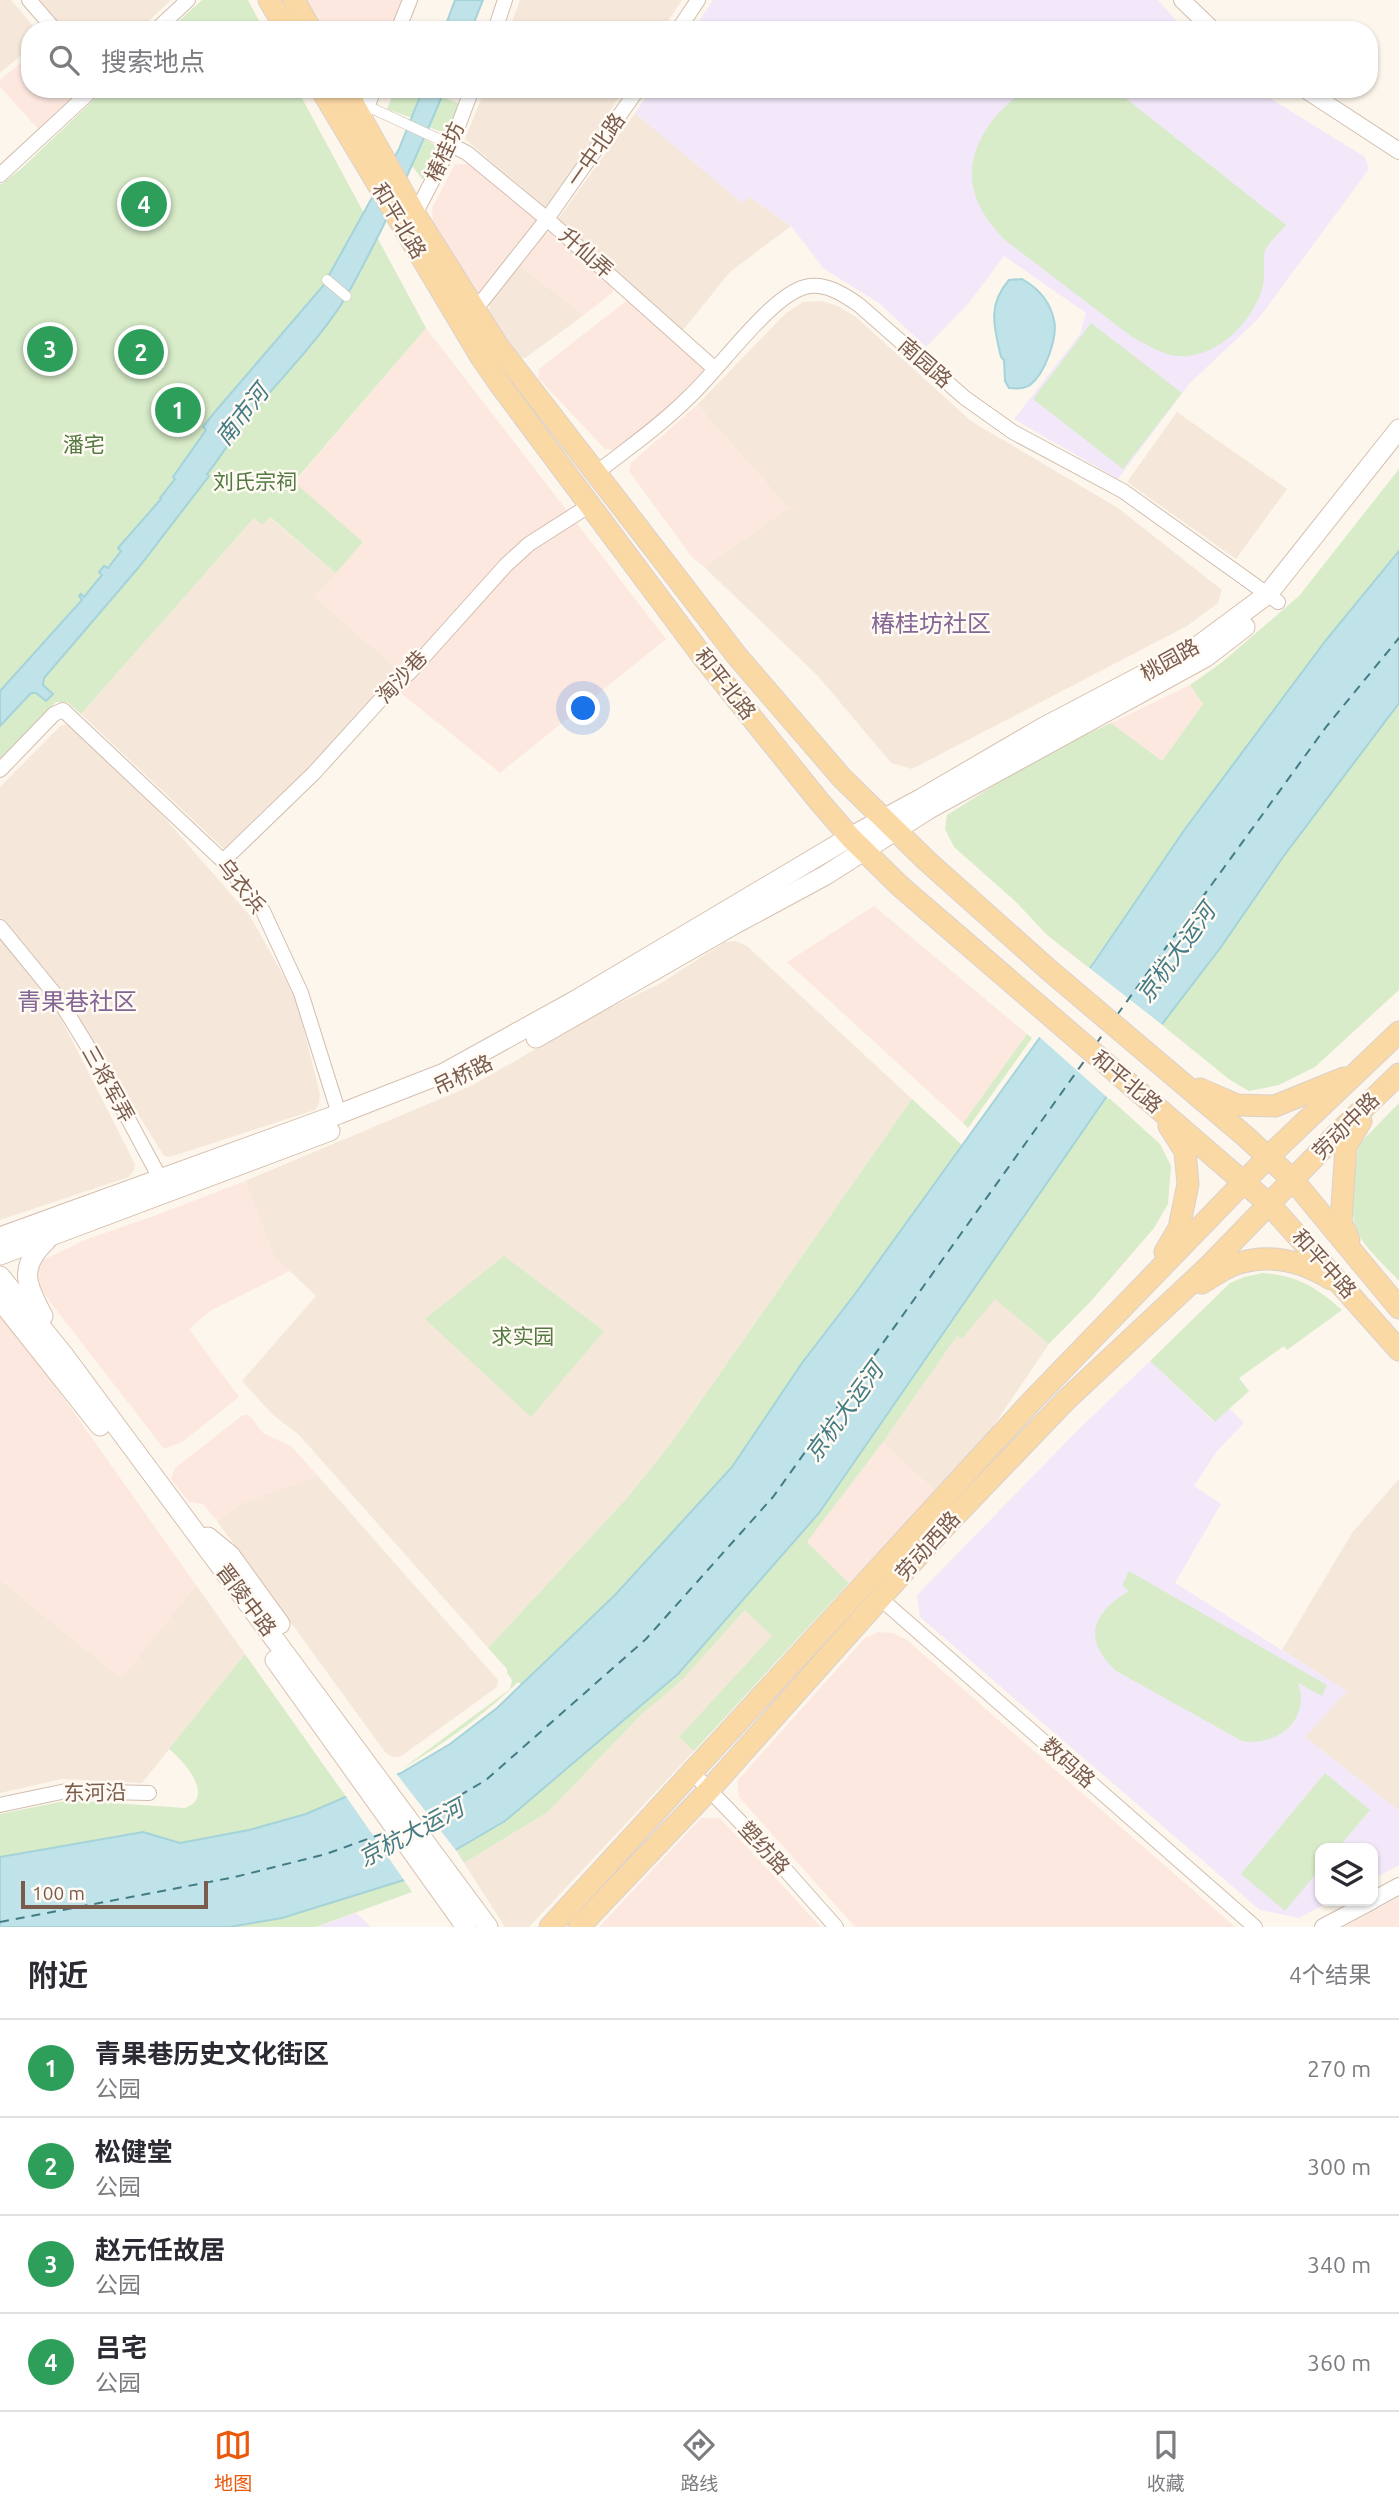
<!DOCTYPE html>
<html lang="zh">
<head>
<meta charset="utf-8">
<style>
  :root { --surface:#fff; --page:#f2f2f3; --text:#2b2b33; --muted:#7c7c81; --line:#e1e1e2; --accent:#ea580c }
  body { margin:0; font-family:Ubuntu,"Noto Sans SC",sans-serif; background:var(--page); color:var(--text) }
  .controls { position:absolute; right:21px; bottom:21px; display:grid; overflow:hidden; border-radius:14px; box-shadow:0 2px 5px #0004 }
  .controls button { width:63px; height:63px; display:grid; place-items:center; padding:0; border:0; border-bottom:2px solid var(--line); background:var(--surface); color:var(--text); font:35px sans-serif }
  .scale { position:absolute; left:21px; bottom:18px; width:187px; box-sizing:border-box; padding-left:7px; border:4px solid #7a5c4d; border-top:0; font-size:19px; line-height:24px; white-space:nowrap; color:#7a5c4d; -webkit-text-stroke:5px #fffaf3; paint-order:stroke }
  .you { position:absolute; left:584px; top:709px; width:24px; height:24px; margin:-18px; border:5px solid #fff; border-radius:50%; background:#1a73e8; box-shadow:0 0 0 10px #1a73e833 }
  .badge { display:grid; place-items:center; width:46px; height:46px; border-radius:50%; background:var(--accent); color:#fff; font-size:23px; font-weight:700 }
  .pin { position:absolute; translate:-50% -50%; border:4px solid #fff; box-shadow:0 2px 7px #0006 }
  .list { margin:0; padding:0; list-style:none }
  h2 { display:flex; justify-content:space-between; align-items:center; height:91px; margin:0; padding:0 28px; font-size:30px }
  h2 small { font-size:23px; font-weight:400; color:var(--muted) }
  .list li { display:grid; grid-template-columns:46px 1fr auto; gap:21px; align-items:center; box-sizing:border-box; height:98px; padding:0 28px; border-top:2px solid var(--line) }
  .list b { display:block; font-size:26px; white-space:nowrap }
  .list p { margin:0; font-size:23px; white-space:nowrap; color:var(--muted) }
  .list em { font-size:23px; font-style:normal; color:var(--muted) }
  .icon { flex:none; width:38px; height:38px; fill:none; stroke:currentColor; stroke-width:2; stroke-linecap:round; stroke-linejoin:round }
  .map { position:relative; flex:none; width:1399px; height:1927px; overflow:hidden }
  .search { position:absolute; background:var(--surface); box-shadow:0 2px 5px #0004; left:21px; right:21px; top:21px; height:77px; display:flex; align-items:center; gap:18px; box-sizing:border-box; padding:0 24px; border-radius:28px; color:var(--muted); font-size:26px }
  .sheet { height:483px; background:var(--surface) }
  nav { display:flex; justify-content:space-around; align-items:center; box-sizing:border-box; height:98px; border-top:2px solid var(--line); background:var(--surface); font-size:19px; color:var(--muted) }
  nav a { display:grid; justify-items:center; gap:4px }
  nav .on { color:var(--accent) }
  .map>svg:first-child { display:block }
</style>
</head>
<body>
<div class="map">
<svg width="1399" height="1927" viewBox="0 0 1399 1927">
  <rect width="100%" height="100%" fill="#fdf6ec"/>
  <g fill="#f5e8da">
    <polygon points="0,0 11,0 36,30 30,30 30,48 0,73"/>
    <polygon points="40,0 171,0 139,30 64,30"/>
    <polygon points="520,0 682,0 662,30 509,30"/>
    <polygon points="485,89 624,89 548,210 465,139"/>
    <polygon points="635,113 742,202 749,197 791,226 730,272 683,330 558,219"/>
    <polygon points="519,265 584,315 525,358 518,357 489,312 490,303"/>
    <polygon points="821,301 838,306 856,317 971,421 1118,508 1222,590 1218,603 1187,626 912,769 891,763 818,676 704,567 788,508 697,405 786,313 803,302"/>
    <polygon points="1177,412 1287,489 1236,559 1127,482"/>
    <polygon points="269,517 336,573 315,597 399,670 314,763 224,849 81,714 254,518"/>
    <polygon points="68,724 150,801 250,916 296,998 320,1094 319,1104 315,1110 170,1157 164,1156 75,1013 31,953 0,917 0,787 60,726"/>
    <polygon points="0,937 50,997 135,1164 134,1170 129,1177 0,1220"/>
    <polygon points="735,941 747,946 912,1099 672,1442 627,1498 488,1648 299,1435 272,1414 242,1381 316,1296 273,1255 245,1181 471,1086 599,1013 661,983 725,942"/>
    <polygon points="995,1298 1049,1344 990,1431 935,1491 883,1442 957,1336 962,1339"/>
    <polygon points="318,1476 498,1680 497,1687 400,1757 392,1757 385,1752 217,1521 242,1503"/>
    <polygon points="1399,1479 1399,1811 1305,1737 1346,1691 1282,1650 1352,1533"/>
    <polygon points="0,1580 121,1678 196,1585 245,1654 142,1783 62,1779 0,1793"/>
    <polygon points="745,1610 773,1635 680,1737 694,1751 529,1927 505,1927 464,1863 548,1812 641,1715 683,1679"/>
  </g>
  <g fill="#fde8e0">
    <polygon points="303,0 402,0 390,30 320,30"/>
    <polygon points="30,55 30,89 87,89 41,132 0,87 0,80"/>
    <polygon points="455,164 473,164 541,221 484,294 477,294 433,223 432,208"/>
    <polygon points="549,232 612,287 613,292 584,315 519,265 543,234"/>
    <polygon points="629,299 707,369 684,395 641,431 614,450 605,449 538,378 539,369"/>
    <polygon points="426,328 666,639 500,773 397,690 407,677 315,597 363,542 294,483"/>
    <polygon points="697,405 788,508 704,567 691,556 629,471 631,463"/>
    <polygon points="1190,685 1203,704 1162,761 1111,723"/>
    <polygon points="874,906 1027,1034 963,1123 787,962"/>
    <polygon points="245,1181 273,1254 290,1271 210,1311 189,1329 239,1397 182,1442 164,1449 44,1294 36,1280 39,1262 87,1239 157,1215"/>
    <polygon points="0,1316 33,1355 196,1585 121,1678 0,1580"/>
    <polygon points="243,1415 249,1415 263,1433 292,1447 318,1476 243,1503 217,1521 203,1504 189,1502 171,1479 175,1468"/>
    <polygon points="883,1442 935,1491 849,1583 807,1542"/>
    <polygon points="879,1632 893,1633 907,1640 1235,1927 855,1927 739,1797 737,1781 865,1638"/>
    <polygon points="701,1818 720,1818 821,1927 599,1927"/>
    <polygon points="1399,1897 1399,1927 1343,1927"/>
  </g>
  <g fill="#f3e8fa">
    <polygon points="713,0 1158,0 1185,30 693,30"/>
    <polygon points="652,89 1255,89 1365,157 1369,169 1259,318 1189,384 1118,479 1014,419 1080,334 1086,313 1004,256 968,304 926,347 879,303 824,269 791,226 749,197 742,203 635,113"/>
    <polygon points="1150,1361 1214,1422 1229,1408 1244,1423 1217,1451 1194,1486 1221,1504 1175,1583 1347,1691 1305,1737 1399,1811 1399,1865 1373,1879 1373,1848 1320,1848 1320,1901 1331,1901 1299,1918 1260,1910 920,1617 917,1595 1077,1431"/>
    <polygon points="356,1913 371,1927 317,1927"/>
  </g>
  <g fill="#d8ecc9">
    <polygon points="202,0 248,0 264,30 169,30"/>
    <polygon points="105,89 297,89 426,328 294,482 363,542 336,573 270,517 262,525 254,518 81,714 67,702 56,702 0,760 0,185 21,169"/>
    <polygon points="395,89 423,89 412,118 387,109"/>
    <path d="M1031 89H1114L1286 225C1281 232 1268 242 1265 251 1262 260 1266 277 1262 289 1251 326 1209 366 1167 354 1155 350 1144 343 1132 337L1005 240C970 204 959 168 990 124 1001 109 1014 96 1031 89Z"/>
    <polygon points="442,97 463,105 451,136 429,127"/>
    <polygon points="425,139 441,149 423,180 412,166"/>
    <polygon points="1091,323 1182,393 1123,469 1033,399"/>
    <path d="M1399 469V551L1326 640 1185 829 1089 968 1047 935 1015 901 954 847 945 829 947 815C1000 781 1054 748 1111 723L1162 761 1203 704 1190 685 1221 663 1299 596Z"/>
    <polygon points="1399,703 1399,990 1315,1067 1279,1085 1249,1091 1230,1080 1162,1025 1221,947 1283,857"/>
    <polygon points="1027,1034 1032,1038 968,1128 963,1123"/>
    <polygon points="1107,1096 1160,1144 1171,1166 1168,1204 1154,1228 1092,1300 1049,1344 995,1299 962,1339 957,1336 883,1442 807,1542 849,1583 694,1751 679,1737 772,1636 745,1610 683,1679 641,1715 548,1812 464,1863 456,1850 506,1821 678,1674 819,1513"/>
    <path d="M912 1099 962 1145 855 1294 802 1363 732 1467 615 1595 521 1684 518 1682C483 1716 445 1743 402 1769L510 1689 512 1680 507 1673V1669L488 1648 627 1498 672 1442Z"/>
    <path d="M1399 1103V1281C1385 1265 1361 1246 1355 1225 1349 1206 1356 1170 1358 1149L1361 1142Z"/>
    <polygon points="504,1256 604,1331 531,1417 425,1319"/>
    <path d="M1263 1273C1299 1276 1316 1287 1342 1310L1287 1350 1284 1346 1239 1378 1249 1391 1215 1422 1150 1361 1230 1283 1244 1277Z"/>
    <path d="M1129 1571 1327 1685 1322 1696 1298 1683C1311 1720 1277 1747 1242 1741L1116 1671C1082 1639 1092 1613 1129 1591L1122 1585Z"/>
    <path d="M245 1654 347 1798 306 1814 249 1830 180 1844 143 1832 0 1857V1814L70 1800 185 1808C216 1797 184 1761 169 1749Z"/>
    <polygon points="1325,1773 1370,1810 1338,1848 1320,1848 1320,1869 1285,1911 1241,1874"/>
    <polygon points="404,1880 412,1892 316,1927 229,1927 282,1918"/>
  </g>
  <g fill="#bfe3e8" stroke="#a5d3da" stroke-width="2">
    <polygon points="455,0 483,0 471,30 444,30"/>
    <path d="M423 89H445C417 156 386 224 351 288 328 331 280 379 248 418 233 435 222 456 207 474L209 476 139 567 44 678 43 685 53 694 46 701 36 693H31L0 726V691L82 600 79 596 81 594 84 597 102 575 99 572 104 566 108 568 121 551 118 548 161 499 160 498 175 479 173 477 206 430 203 427 214 413 323 286 399 149Z"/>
    <path d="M1022 279C1038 288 1050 301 1054 320 1058 337 1045 374 1030 385 1024 389 1017 389 1009 388L1005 381 1004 360 1001 357C994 327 987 305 1009 280Z"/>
    <polygon points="1399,551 1399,703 1283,857 1221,947 1107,1096 819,1513 678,1674 505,1821 404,1880 282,1918 229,1927 0,1927 0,1857 143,1832 180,1843 249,1830 306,1814 401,1773 450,1744 497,1708 615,1595 732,1467 802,1363 855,1294 1095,961 1185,829 1326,640"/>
  </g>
  <g fill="#fdf6ec">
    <polygon points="1087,966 1165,1027 1109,1099 1036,1034"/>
    <polygon points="395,1772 458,1853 406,1883 345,1795"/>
  </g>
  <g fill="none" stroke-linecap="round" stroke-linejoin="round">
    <g stroke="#437c86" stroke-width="2" stroke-dasharray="9 7" stroke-linecap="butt">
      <polyline points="1117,1015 1326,727 1399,638"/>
      <polyline points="1096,1044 1105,1031"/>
      <polyline points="418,1820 486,1780 646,1639 773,1497 1085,1060"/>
      <polyline points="0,1922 235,1877 326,1854 387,1832"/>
    </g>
    <defs>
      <g id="pedestrian">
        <polyline points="367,106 451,145"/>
        <polyline points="327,280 346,296"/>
      </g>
      <g id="minor">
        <polyline points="29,0 55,30"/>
        <polyline points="156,30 188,0"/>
        <polyline points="398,30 410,0"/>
        <polyline points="495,30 505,0"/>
        <polyline points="678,30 698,0"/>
        <polyline points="361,124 374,89"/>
        <polyline points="451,145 467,153 547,219 715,369"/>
        <polyline points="0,175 93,89"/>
        <polyline points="415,214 451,145 472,89"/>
        <polyline points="475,310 547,219 638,89"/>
        <path d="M596 473C627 449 660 426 688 398 717 372 770 296 805 287 825 282 843 294 859 305L965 398 1013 432 1123 491 1278 602"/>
        <polyline points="0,770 54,714 63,710 223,861 263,911 301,993 339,1114"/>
        <polyline points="223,861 314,773 392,687 410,672 506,565 529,544 590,505"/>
        <polyline points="0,927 58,998 99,1065 160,1178"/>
        <polyline points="881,1599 1255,1927"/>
        <polyline points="691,1771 774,1857 836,1927"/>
        <polyline points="0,1805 66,1791 149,1793"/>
      </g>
      <g id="tertiary">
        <polyline points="1182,0 1213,30"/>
        <polyline points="1304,89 1399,151"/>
        <polyline points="1373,1900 1399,1886"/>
        <polyline points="1323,1927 1372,1901"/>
      </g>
      <g id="secondary">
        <polyline points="536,1038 735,924 826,875 929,809 1206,657 1245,627"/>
        <polyline points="0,1237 339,1114 444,1073 576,1000 850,837 922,798 1042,728 1198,646 1268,594 1399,429"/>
        <polyline points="0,1255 330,1131"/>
        <polyline points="0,1276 63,1354 488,1927"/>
        <polyline points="0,1300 100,1426"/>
        <path d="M43 1316C26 1285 18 1267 46 1241"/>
        <polyline points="208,1537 230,1555 280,1624"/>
        <polyline points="275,1660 466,1927"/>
      </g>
      <g id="primary">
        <polyline points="269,0 287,30"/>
        <polyline points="294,0 311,30"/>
        <polyline points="321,89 481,357 501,386 703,657 818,800 850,837 901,887 1269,1204 1399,1350"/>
        <polyline points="345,89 415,214 498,346 737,656 842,778 927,861 1049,970 1245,1136 1293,1180 1399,1308"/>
        <polyline points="1200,1089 1237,1105 1275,1106 1344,1078"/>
        <polyline points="1349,1240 1341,1222 1346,1146 1361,1121"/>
        <polyline points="1165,1252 1179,1228 1188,1184 1185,1151 1169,1126"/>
        <path d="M1202 1283C1212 1277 1224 1268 1236 1264 1269 1253 1302 1261 1331 1279"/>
        <polyline points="550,1927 1032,1401 1268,1157 1399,1032"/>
        <polyline points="579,1927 710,1789 933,1539 1066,1400 1208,1267 1336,1135 1399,1074"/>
      </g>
    </defs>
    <use href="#pedestrian" stroke="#d1beb0" stroke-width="11"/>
    <use href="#minor" stroke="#d1beb0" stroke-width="16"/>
    <use href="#tertiary" stroke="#d1beb0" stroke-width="18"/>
    <use href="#secondary" stroke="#d6c0b0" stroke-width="21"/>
    <use href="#primary" stroke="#dad1cd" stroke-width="23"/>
    <use href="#pedestrian" stroke="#fff" stroke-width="10"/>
    <use href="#minor" stroke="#fff" stroke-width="14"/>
    <use href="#tertiary" stroke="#fff" stroke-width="16"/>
    <use href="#secondary" stroke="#fff" stroke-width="19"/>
    <use href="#primary" stroke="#fbd9a5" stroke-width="21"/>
  </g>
  <g text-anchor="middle" stroke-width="5" stroke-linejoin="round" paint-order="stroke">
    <g font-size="21" fill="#7a5c4d" stroke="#fffaf3">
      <text transform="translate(596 150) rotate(-55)" y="7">一中北路</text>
      <text transform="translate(445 152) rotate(-65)" y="7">椿桂坊</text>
      <text transform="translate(399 221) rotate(59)" y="7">和平北路</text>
      <text transform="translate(586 253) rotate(41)" y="7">升仙弄</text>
      <text transform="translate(925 363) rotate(41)" y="7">南园路</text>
      <text transform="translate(1170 660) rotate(-29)" y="7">桃园路</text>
      <text transform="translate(402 677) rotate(-47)" y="7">淘沙巷</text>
      <text transform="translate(725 684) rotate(52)" y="7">和平北路</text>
      <text transform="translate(241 886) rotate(52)" y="7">乌衣浜</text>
      <text transform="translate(463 1075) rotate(-26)" y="7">吊桥路</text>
      <text transform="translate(1127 1082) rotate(40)" y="7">和平北路</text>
      <text transform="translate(108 1084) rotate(61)" y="7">三将军弄</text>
      <text transform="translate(1346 1126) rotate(-45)" y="7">劳动中路</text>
      <text transform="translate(1324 1264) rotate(48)" y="7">和平中路</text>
      <text transform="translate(928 1546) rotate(-48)" y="7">劳动西路</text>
      <text transform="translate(246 1600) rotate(53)" y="7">晋陵中路</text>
      <text transform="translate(1068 1763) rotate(41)" y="7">数码路</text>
      <text transform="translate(95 1793) rotate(-1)" y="7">东河沿</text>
      <text transform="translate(764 1848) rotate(47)" y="7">塑纺路</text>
    </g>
    <g font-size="21" fill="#537a41" stroke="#fffaf3">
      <text x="84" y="452">潘宅</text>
      <text x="255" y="489">刘氏宗祠</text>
      <text x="523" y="1344">求实园</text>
    </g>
    <g font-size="23" font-style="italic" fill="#437c86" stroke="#fffaf3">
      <text transform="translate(242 415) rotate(-52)" y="8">南市河</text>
      <text transform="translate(1176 953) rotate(-54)" y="8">京杭大运河</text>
      <text transform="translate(844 1412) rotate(-54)" y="8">京杭大运河</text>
      <text transform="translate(411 1833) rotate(-28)" y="8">京杭大运河</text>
    </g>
    <g font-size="24" fill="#846695" stroke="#fffaf3">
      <text x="931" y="632">椿桂坊社区</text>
      <text x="77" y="1010">青果巷社区</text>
    </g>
  </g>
</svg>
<div class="controls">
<button><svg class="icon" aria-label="layers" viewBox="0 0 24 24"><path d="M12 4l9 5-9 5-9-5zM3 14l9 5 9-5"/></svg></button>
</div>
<div class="scale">100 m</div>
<div class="you"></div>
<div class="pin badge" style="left:178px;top:410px;background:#2e9e5b">1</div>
<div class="pin badge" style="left:141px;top:352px;background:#2e9e5b">2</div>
<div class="pin badge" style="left:50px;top:349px;background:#2e9e5b">3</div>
<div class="pin badge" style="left:144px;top:204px;background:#2e9e5b">4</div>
<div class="search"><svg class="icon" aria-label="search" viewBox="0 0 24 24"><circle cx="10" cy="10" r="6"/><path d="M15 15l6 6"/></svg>搜索地点</div>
</div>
<section class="sheet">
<h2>附近<small>4个结果</small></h2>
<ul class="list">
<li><span class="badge" style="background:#2e9e5b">1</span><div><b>青果巷历史文化街区</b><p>公园</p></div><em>270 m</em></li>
<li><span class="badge" style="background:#2e9e5b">2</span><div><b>松健堂</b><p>公园</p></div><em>300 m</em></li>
<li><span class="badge" style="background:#2e9e5b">3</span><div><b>赵元任故居</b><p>公园</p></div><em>340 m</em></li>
<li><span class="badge" style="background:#2e9e5b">4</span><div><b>吕宅</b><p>公园</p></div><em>360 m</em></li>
</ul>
</section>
<nav>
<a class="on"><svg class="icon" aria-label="map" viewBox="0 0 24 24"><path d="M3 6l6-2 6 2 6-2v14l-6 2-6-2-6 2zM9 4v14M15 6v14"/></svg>地图</a>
<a><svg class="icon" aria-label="directions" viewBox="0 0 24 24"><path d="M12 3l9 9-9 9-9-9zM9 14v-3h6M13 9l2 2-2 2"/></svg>路线</a>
<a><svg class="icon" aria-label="saved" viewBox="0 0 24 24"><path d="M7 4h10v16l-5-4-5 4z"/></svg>收藏</a>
</nav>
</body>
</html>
